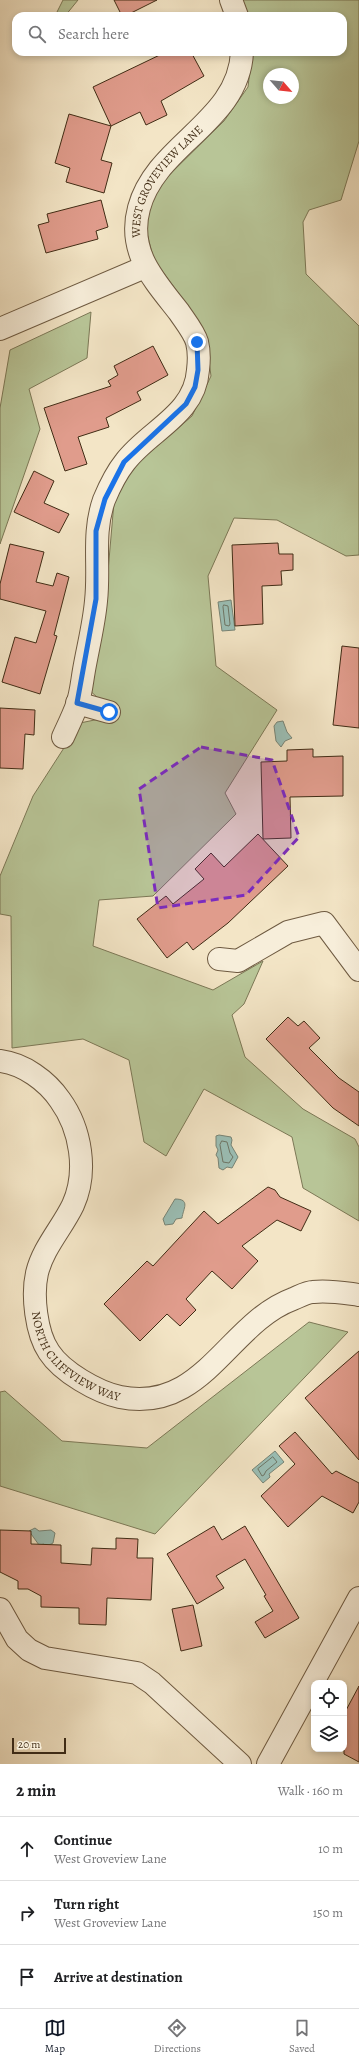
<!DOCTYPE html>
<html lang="en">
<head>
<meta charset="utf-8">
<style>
  :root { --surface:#fff; --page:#f2f2f2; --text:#202124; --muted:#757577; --line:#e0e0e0; --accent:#111827 }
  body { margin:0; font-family:Alegreya,serif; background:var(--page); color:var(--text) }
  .controls { position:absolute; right:12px; bottom:12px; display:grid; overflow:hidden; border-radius:8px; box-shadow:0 2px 6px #0003 }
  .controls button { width:36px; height:36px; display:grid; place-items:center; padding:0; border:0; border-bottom:1px solid var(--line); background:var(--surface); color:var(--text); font:20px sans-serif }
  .compass { position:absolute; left:263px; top:68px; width:36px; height:36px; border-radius:50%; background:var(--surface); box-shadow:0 2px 6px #0003; rotate:118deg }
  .scale { position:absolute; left:12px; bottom:10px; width:54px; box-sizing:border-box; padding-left:4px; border:2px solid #412c15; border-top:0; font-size:11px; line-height:14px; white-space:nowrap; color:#412c15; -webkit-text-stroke:3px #f7eeda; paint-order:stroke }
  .stop { position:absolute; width:12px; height:12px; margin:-9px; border:3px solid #1a73e8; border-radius:50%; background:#fff }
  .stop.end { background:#1a73e8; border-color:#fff; box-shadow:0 1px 4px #0008 }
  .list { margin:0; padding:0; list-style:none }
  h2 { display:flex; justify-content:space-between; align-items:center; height:52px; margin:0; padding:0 16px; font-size:17px }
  h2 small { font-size:13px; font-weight:400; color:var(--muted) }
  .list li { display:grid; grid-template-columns:26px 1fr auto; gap:12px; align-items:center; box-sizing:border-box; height:64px; padding:0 16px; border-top:1px solid var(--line) }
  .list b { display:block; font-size:15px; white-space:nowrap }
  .list p { margin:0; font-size:13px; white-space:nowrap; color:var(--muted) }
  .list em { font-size:13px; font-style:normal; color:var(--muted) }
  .icon { flex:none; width:22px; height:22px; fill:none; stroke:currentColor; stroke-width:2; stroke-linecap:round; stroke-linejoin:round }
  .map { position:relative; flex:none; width:359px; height:1764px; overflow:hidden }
  .search { position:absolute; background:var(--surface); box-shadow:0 2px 6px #0003; left:12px; right:12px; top:12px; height:44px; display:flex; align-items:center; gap:10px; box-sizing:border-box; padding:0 14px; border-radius:12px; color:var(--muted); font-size:15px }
  .sheet { height:244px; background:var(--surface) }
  nav { display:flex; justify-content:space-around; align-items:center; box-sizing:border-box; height:56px; border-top:1px solid var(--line); background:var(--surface); font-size:11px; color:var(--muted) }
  nav a { display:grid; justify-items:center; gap:2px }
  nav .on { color:var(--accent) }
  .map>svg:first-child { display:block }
</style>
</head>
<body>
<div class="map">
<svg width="359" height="1764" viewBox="0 0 359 1764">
  <rect width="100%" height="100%" fill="#f3e5c6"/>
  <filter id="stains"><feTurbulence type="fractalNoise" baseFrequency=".005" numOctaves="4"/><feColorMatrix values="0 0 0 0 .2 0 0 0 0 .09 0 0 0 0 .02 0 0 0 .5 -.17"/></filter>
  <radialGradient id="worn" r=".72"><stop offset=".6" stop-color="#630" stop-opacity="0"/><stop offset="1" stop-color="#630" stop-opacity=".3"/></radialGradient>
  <g fill="#b8c597" stroke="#7c7856" fill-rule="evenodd">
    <polygon points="63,0 78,0 65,16 55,16"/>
    <path d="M243 0H359V141L341 200 309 210 303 222 306 274 359 326V555L346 556 277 520 234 518 208 576 216 666 277 710 225 793 236 814 153 896 99 900 93 946 213 990 263 961 244 1004 232 1015 245 1057 303 1109 355 1139 359 1147V1221L303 1188 292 1137 204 1089 166 1156 144 1142 129 1060 83 1039 12 1048 11 916 0 914V876L33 796 80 723 109 717 98 698 87 688 104 618 114 502 134 466 192 416 211 376 206 339 185 302 154 260 146 230 149 203 164 180 224 121 248 87 252 52H343V16H245ZM269 74H293V98H269Z"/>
    <polygon points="91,312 87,358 29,389 40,429 0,544 0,408 10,350"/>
    <polygon points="309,1322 348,1332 155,1534 0,1486 0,1392 5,1391 62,1441 147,1448"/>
  </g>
  <g fill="#9bbfb6" stroke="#778476">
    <polygon points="231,600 235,630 222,631 218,602"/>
    <polygon points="283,721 287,732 292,738 285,741 281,747 276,741 274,726 277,722"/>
    <polygon points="219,1135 231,1137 232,1140 231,1145 238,1157 232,1168 227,1167 223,1170 219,1168 218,1158 216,1155 218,1150 216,1146 216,1136"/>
    <path d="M175 1199C191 1199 183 1209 182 1218L176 1219 173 1224 165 1225 163 1219Z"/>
    <polygon points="275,1451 284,1462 269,1474 270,1477 263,1483 252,1470"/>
    <polygon points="35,1528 39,1531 51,1530 55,1533 53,1543 45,1547 44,1544 39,1545 29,1531"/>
  </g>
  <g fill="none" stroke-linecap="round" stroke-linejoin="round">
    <g stroke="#6e7666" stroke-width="1">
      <polygon points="224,605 228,606 230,624 229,626 225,625 223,607"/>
      <polygon points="222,1141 227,1142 230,1153 233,1157 229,1163 223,1162 220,1145"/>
      <polygon points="273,1457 277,1462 266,1471 264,1475 262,1476 258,1469"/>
    </g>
  </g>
  <g fill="#e09c8c" stroke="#412c15">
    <polygon points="114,0 157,0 125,16 122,16"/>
    <polygon points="166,52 191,52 204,76 161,101 167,115 146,125 140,112 111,126 93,87"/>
    <polygon points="69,114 111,126 101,160 112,163 104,193 66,182 70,168 55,163"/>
    <polygon points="101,200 108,227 96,231 98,239 46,253 38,225 49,222 47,214"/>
    <polygon points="153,346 168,375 137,392 141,400 106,418 109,427 78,437 87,464 65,471 44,408 111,386 108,381 118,375 114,366"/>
    <polygon points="34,471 54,481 44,503 69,514 59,533 14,512"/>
    <polygon points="278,543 279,554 293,554 293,570 281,571 282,585 262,586 263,624 235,626 232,545"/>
    <polygon points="10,544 44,552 36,582 53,586 57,573 69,577 54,635 57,636 40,694 2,682 15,637 36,643 46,611 0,599 0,584"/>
    <polygon points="342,646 359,648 359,728 333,725"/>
    <polygon points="0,708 35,710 34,735 25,734 23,769 0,768"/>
    <polygon points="313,749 313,757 343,756 343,796 290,797 291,838 263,839 261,762 287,761 287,750"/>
    <polygon points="258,834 288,866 228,923 193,950 187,942 167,958 137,919 166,896 173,904 204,879 195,869 211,853 224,867"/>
    <polygon points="288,1017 298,1026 304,1021 320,1038 309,1048 339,1078 359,1092 359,1126 333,1108 266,1039"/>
    <polygon points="268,1187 275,1190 280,1197 311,1211 301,1231 277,1220 242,1246 258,1261 232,1289 212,1271 186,1299 196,1310 180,1326 167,1314 140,1341 104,1304 147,1261 153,1266 204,1211 218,1224"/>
    <polygon points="359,1351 359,1460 305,1398"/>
    <polygon points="295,1432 332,1474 336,1471 359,1483 359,1502 353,1513 322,1496 288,1527 261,1496 295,1464 279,1446"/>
    <polygon points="214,1526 222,1540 245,1526 299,1618 265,1638 255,1622 273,1611 264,1596 266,1595 245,1559 216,1576 224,1588 197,1604 167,1554"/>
    <polygon points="0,1530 31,1531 31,1544 61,1545 61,1563 91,1565 92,1548 116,1549 116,1538 138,1539 137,1558 153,1558 151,1600 107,1598 106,1625 79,1624 79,1608 41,1607 41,1596 28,1589 18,1589 18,1581 0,1572"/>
    <polygon points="193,1605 202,1646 181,1651 172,1609"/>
    <polygon points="359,1686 359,1762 344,1754 344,1714"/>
  </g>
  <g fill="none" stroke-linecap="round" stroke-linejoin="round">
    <defs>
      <g id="minor">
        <polyline points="231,0 237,16"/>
        <polyline points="0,329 145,267"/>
        <polyline points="77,703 109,712"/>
        <path id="s1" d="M63 737C68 726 73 716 77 705 81 694 82 681 84 670 88 647 94 624 96 601 100 566 92 534 104 500 109 488 117 472 125 462 149 430 195 415 198 370 199 362 199 350 197 342 194 332 185 321 179 312 154 280 127 252 139 208 156 144 239 122 242 52"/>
        <polyline points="219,959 238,961 288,932 324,923 359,970"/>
        <path id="s2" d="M0 1061C24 1064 47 1081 60 1100 81 1129 88 1172 73 1205 62 1228 43 1248 37 1273 32 1295 36 1333 49 1352 62 1372 97 1392 120 1397 203 1414 228 1323 293 1299 300 1296 307 1292 313 1292 329 1290 344 1293 359 1295"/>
        <polyline points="0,1609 17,1639 29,1650 45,1658 137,1673 152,1683 240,1764"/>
        <polyline points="268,1764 359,1598"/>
      </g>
    </defs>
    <use href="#minor" stroke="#6e5a41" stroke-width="24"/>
    <use href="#minor" stroke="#f7eeda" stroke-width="22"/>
  </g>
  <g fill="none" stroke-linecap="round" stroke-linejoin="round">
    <polyline stroke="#1a73e8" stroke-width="5" points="109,712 77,703 96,599 96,531 105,499 124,462 186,404 195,387 198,370 197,342"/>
  </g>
  <path fill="#7b2cbf" fill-opacity="0.2" stroke="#7b2cbf" stroke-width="3" stroke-dasharray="8 5" stroke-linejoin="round" d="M201 747 272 760 299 837 246 895 158 908 139 789Z"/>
  <g text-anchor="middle" stroke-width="3" stroke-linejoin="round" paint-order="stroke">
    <g font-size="12" fill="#412c15" stroke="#f7eeda">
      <text dy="4" stroke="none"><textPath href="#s1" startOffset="623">WEST GROVEVIEW LANE</textPath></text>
      <text dy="4" stroke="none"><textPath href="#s2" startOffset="364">NORTH CLIFFVIEW WAY</textPath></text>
    </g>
  </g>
  <rect width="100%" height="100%" filter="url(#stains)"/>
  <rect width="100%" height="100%" fill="url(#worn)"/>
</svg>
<div class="controls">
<button><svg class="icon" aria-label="locate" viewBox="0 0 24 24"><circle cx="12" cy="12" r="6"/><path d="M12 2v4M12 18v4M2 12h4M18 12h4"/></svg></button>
<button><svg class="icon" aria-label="layers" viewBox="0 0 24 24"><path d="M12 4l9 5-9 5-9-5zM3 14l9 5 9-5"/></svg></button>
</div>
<svg class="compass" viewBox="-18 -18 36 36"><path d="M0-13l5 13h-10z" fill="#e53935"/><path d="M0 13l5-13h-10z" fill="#757577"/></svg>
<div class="scale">20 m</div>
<div class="stop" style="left:109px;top:712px"></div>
<div class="stop end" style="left:197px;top:342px"></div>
<div class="search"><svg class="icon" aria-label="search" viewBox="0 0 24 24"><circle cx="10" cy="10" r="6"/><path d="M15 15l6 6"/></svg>Search here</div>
</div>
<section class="sheet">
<h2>2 min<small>Walk · 160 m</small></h2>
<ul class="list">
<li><svg class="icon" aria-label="ahead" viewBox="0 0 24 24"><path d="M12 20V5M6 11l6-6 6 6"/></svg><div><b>Continue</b><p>West Groveview Lane</p></div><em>10 m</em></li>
<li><svg class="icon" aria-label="right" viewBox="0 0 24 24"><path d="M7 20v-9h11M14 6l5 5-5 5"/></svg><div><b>Turn right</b><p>West Groveview Lane</p></div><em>150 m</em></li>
<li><svg class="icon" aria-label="arrive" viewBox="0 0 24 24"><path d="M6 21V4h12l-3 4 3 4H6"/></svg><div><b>Arrive at destination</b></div></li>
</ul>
</section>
<nav>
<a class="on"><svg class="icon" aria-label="map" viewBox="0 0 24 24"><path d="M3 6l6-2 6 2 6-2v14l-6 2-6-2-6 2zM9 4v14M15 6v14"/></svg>Map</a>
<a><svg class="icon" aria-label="directions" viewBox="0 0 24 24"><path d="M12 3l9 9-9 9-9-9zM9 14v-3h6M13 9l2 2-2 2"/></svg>Directions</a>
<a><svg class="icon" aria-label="saved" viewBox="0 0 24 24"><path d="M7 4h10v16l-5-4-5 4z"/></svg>Saved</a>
</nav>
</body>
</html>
